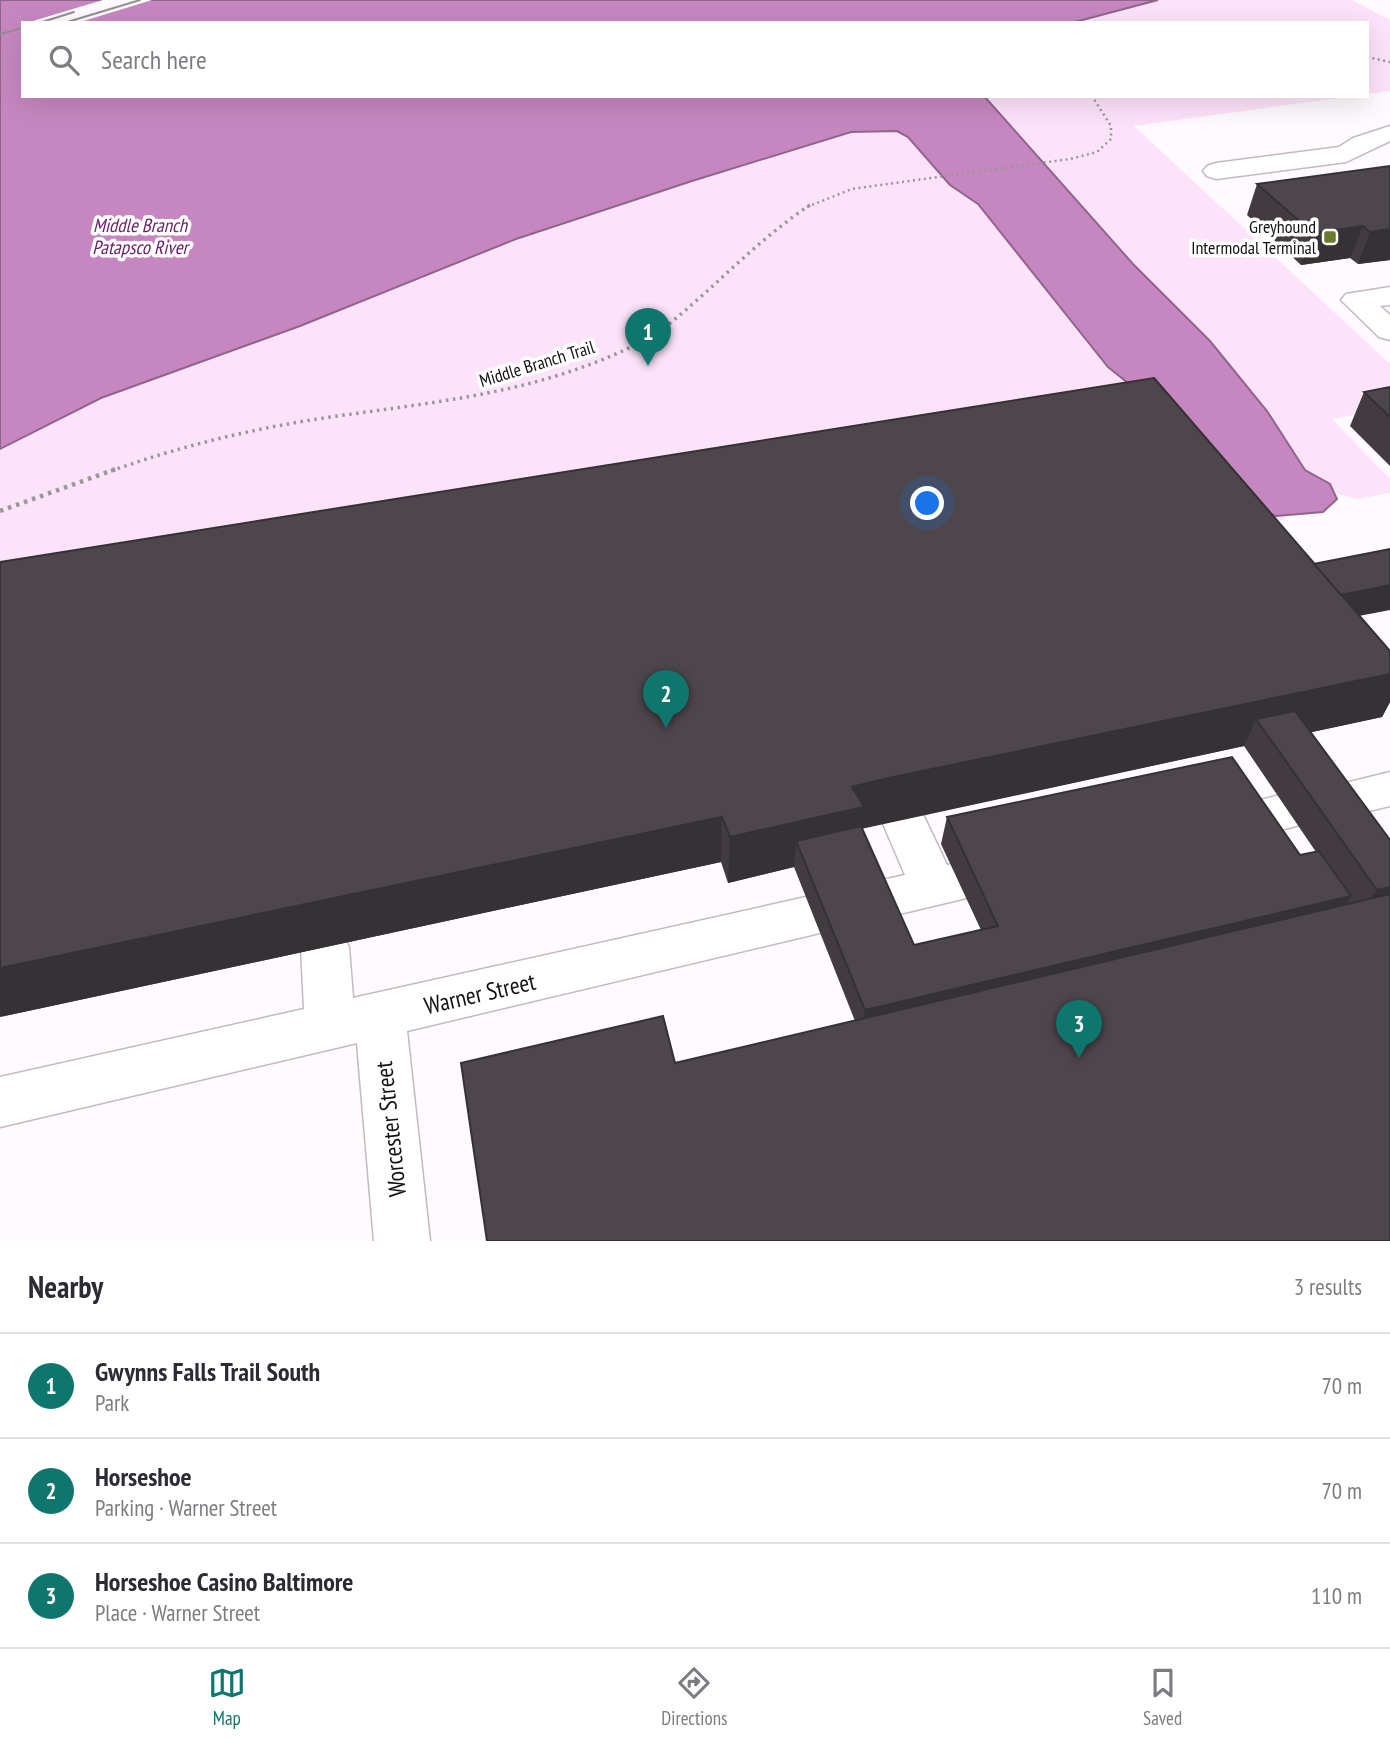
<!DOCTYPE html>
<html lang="en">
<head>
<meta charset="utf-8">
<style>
  :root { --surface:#fff; --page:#f7f7f7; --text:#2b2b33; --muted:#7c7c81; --line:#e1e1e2; --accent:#0f766e }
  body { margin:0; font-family:"PT Sans Narrow",sans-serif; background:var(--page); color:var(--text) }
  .you { position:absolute; left:928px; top:504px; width:24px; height:24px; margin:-18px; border:5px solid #fff; border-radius:50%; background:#1a73e8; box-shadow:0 0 0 10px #1a73e833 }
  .badge { display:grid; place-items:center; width:46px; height:46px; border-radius:50%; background:var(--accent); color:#fff; font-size:23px; font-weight:700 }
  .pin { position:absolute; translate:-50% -58px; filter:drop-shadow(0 2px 4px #0008) }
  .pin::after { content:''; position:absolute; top:37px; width:24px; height:21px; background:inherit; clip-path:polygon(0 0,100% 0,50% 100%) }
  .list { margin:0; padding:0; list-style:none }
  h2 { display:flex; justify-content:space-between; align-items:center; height:91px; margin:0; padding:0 28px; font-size:30px }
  h2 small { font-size:23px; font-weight:400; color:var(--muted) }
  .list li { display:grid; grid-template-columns:46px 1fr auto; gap:21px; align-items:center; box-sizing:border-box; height:105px; padding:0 28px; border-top:2px solid var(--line) }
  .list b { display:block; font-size:26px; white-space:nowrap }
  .list p { margin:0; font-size:23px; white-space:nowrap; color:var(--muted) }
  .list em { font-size:23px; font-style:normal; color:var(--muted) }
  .icon { flex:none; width:38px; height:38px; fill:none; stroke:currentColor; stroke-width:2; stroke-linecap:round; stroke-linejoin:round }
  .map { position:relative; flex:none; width:1390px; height:1241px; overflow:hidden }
  .search { position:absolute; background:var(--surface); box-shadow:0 7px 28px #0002; left:21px; right:21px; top:21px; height:77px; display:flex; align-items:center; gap:18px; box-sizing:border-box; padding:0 24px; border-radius:0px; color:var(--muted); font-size:26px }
  .sheet { height:406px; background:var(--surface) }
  nav { display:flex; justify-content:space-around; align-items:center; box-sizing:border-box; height:98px; border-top:2px solid var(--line); background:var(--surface); font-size:19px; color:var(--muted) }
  nav a { display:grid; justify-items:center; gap:4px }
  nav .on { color:var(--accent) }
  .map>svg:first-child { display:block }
</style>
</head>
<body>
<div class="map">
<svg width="1390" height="1241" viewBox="0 0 1390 1241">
  <rect width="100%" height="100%" fill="#fefafd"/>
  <g fill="#fde3fa">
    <polygon points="1158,0 1352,0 1390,20 1390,91 1367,94 1367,23 1071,23"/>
    <polygon points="984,96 1353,96 1134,126 1390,364 1390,408 1332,419 1390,479 1390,493 1358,499 1337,494 1330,484 1305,470 1210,341 1133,264"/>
    <polygon points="897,131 908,137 950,185 978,204 1108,367 1163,411 1275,516 1288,517 1253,534 0,601 0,449 14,441 101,398 516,239 692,181 851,132"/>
  </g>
  <polygon fill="#c687c0" stroke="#91648c" stroke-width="2" points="0,0 1158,0 1071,23 23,23 23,96 984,96 1133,264 1210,341 1267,411 1305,470 1330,484 1337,499 1323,512 1276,516 1236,501 1163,411 1108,367 978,204 950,185 908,137 897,131 851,132 692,181 516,239 300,326 101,398 0,449"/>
  <polygon fill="#fefafd" points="103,0 152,0 77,23 26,23"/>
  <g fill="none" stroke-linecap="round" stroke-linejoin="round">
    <defs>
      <g id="minor">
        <polygon points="1390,126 1390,141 1346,162 1216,179 1207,176 1203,171 1207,166 1216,163 1339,147 1353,138"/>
        <polygon points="1390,287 1390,305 1380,306 1390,315 1390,340 1379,337 1341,300 1346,294"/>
        <polygon points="1390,772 1390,806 1328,821 1313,815 1306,803 1313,791"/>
        <polygon points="1288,793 1304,798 1310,811 1304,824 1245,839 1229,834 1223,821 1229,808"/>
        <polygon points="903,801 919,806 947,865 959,863 975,868 982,882 975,896 407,1031 430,1241 374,1241 357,1043 0,1127 0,1077 304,1009 301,947 308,932 325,926 342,932 349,947 353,998 905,875 881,819 887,806"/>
      </g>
    </defs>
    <use href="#minor" stroke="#c3bac1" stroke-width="3"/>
    <g stroke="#9a9699" stroke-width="2.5" stroke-dasharray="2 3.5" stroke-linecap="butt">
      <polyline points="1367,57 1390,62"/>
      <polyline points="807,207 852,189 1070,159 1097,152 1111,139 1111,126 1092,96"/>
    </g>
    <path stroke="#9a9699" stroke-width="3.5" stroke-dasharray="2.5 4.5" stroke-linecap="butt" d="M111 471C178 447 247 430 317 419 430 402 537 395 641 342 665 330 684 311 704 294 738 263 771 231 810 205"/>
    <polyline stroke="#9a9699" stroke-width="4.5" stroke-dasharray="3.5 5" stroke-linecap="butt" points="0,511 116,469"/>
    <use href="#minor" fill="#fff" fill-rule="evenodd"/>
    <g stroke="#938f92" stroke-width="2">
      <polyline points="39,23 74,12"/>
      <polyline points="64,23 140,0"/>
      <polyline points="0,34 23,28"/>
    </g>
  </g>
  <g fill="#423c41" fill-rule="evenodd">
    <polygon points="1390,166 1390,260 1358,264 1350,258 1301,265 1247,215 1257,184"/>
    <polygon points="1390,387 1390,466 1350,426 1364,392"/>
    <path d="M1360 616 1390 651V702L1382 717 1311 732 1390 840V1241L675 1063 855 1021 794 867 728 883 721 862 0 1017ZM1244 746 1316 852 1300 855 947 817 941 844 981 930 914 945 862 828Z"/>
  </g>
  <g fill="#363135">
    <polygon points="1363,226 1350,258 1301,265 1313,233"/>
    <polygon points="1390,229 1390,260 1358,264 1370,232"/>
    <polygon points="1390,585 1390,610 1307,626 1319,599"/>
    <polygon points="1390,674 1390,702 1382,717 1271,741 1256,719 1244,746 861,829 796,841 794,867 728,883 730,837 852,787 879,780"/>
    <polygon points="722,817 721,862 0,1017 0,968"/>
    <polygon points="1390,887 1390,909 1360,917 1377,890"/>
    <polygon points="1351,896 1335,922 861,1035 865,1010"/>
  </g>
  <g fill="#4d464c" stroke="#363135" stroke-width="2">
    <polygon points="1390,166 1390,229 1370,232 1363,226 1313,233 1257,184"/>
    <polygon points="1154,378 1390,651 1390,674 879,780 852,787 864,807 730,837 722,817 0,968 0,562"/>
    <polygon points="1390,387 1390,417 1364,392"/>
    <polygon points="1390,549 1390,585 1341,595 1314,564"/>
    <polygon points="1295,711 1390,840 1390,887 1377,890 1256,719"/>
    <polygon points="1232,757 1300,855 1319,851 1351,896 865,1010 796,841 861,826 914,945 998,926 947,817"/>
    <polygon points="1390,894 1390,1241 487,1241 461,1063 663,1016 675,1063"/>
  </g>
  <rect fill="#6a7b2a" stroke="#fff" stroke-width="2.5" x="1323" y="230" width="14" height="14" rx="3.5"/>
  <g text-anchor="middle" stroke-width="7" stroke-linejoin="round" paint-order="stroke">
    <g font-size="18" fill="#141113" stroke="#fff" text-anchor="end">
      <text x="1316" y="233">Greyhound<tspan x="1316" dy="21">Intermodal Terminal</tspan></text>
    </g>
    <g font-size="18" fill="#141113" stroke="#fff">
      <text transform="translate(537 364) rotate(-17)" y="6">Middle Branch Trail</text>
    </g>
    <g font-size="19" font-style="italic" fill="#681e64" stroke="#fff">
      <text x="140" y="232">Middle Branch<tspan x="140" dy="22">Patapsco River</tspan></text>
    </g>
    <g font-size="24" fill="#141113" stroke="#fff">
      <text transform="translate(480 994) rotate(-13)" y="8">Warner Street</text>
      <text transform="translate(391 1129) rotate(-96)" y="8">Worcester Street</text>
    </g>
  </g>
</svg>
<div class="you"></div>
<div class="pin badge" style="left:648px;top:366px">1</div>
<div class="pin badge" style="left:666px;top:728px">2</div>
<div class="pin badge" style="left:1079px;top:1058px">3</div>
<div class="search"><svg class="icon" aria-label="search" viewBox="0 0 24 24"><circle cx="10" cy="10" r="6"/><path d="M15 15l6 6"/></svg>Search here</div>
</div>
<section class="sheet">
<h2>Nearby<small>3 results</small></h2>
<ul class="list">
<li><span class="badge">1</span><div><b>Gwynns Falls Trail South</b><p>Park</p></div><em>70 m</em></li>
<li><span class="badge">2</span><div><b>Horseshoe</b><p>Parking · Warner Street</p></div><em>70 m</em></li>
<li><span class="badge">3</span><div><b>Horseshoe Casino Baltimore</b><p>Place · Warner Street</p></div><em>110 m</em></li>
</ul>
</section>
<nav>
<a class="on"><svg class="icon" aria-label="map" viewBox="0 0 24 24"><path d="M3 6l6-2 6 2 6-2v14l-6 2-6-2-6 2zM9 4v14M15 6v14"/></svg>Map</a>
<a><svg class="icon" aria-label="directions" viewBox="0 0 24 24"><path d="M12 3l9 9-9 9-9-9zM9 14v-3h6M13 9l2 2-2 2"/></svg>Directions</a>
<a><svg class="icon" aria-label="saved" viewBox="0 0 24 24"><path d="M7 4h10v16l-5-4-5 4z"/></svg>Saved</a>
</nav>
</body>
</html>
